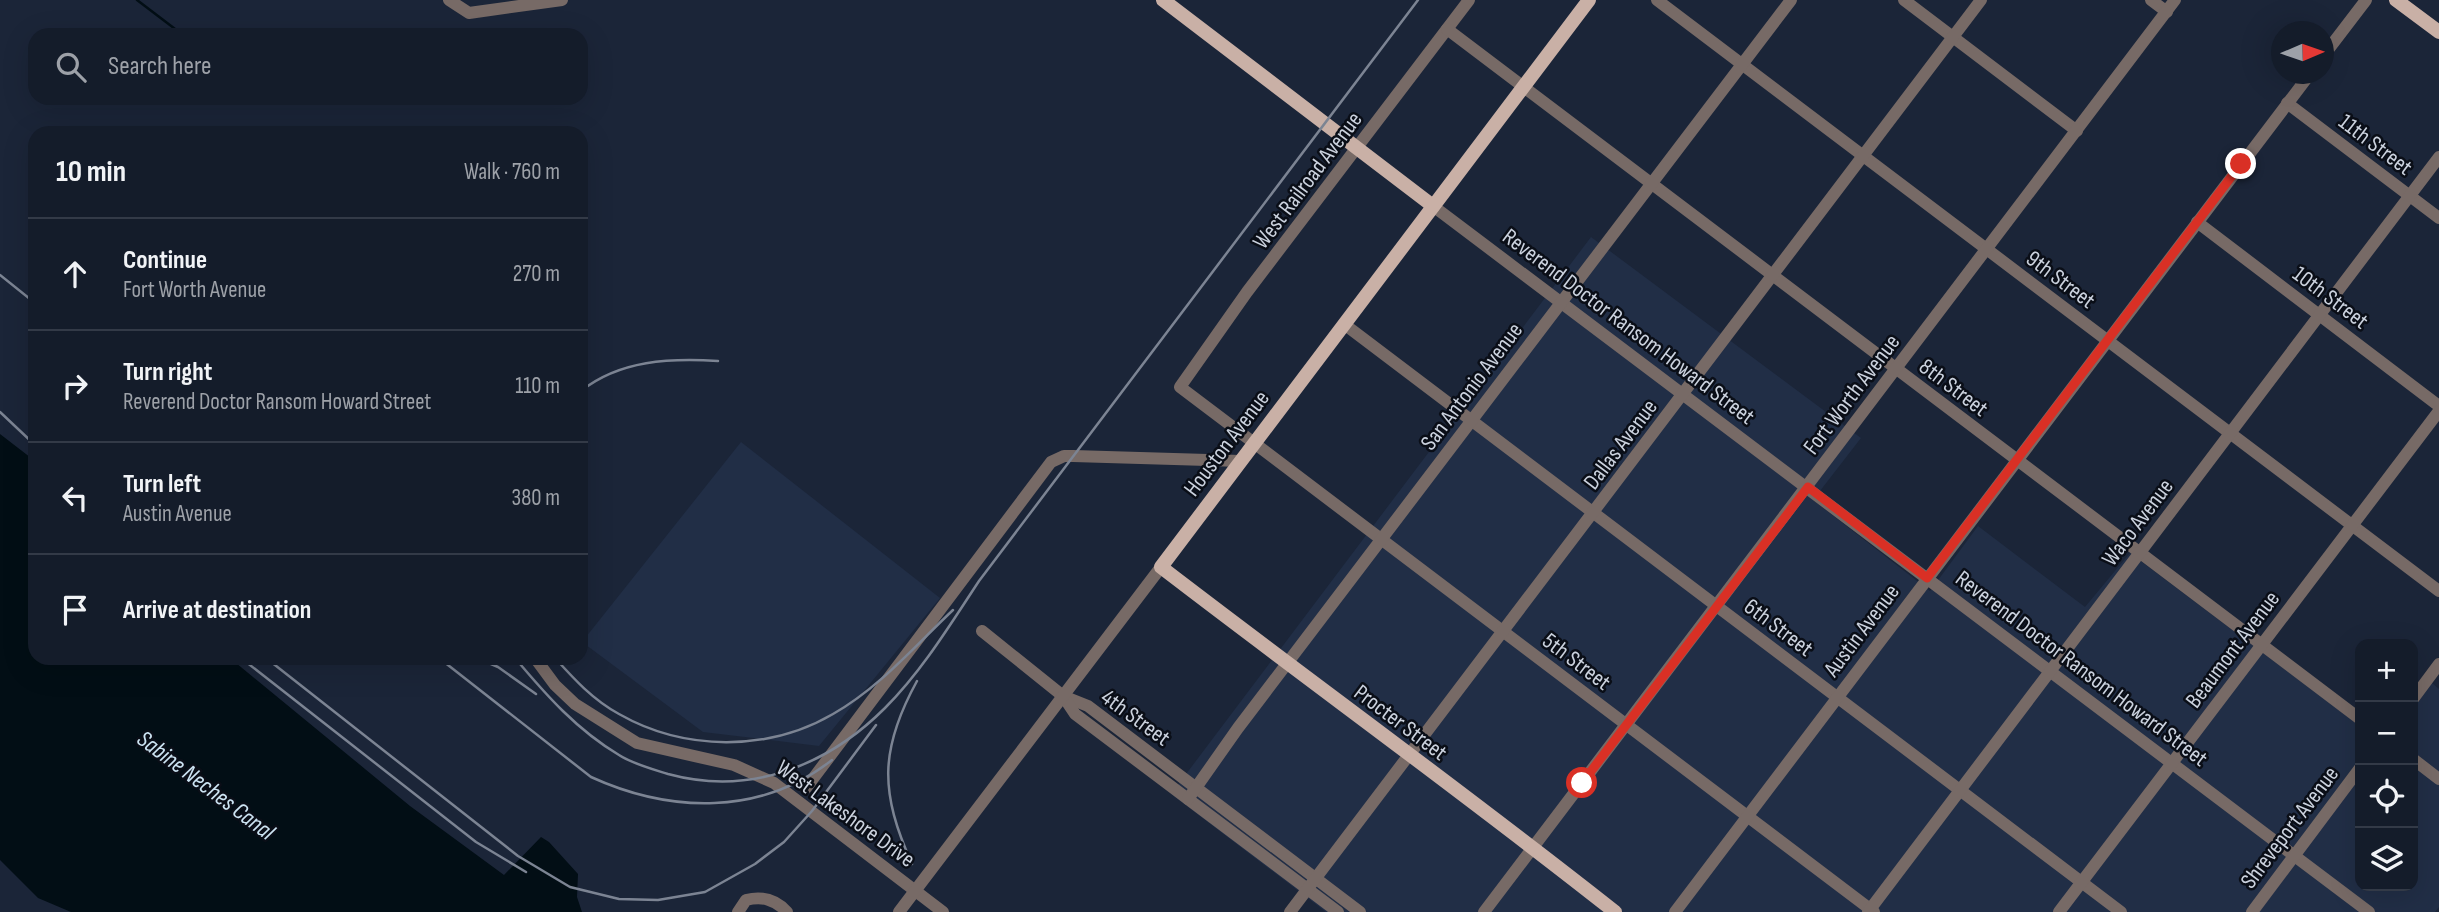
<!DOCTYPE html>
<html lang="en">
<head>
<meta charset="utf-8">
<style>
  :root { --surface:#141c2a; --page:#212936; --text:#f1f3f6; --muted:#9da1a8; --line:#333a47 }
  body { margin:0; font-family:"Sofia Sans Condensed",sans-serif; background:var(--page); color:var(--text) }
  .controls { position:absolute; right:21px; bottom:21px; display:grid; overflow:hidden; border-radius:14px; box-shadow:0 7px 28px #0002 }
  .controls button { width:63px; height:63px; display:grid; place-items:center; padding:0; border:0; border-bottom:2px solid var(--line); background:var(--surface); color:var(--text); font:35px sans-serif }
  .compass { position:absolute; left:2271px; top:21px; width:63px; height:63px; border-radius:50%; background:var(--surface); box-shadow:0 7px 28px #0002; rotate:88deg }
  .stop { position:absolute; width:21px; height:21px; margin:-16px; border:5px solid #d93025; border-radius:50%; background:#fff }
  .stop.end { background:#d93025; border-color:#fff; box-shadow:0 2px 7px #0008 }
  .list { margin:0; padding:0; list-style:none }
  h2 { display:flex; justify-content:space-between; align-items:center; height:91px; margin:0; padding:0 28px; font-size:30px }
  h2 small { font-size:23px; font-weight:400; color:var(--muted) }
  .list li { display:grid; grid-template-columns:46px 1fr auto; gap:21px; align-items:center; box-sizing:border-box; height:112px; padding:0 28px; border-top:2px solid var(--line) }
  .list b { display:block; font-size:26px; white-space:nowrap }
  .list p { margin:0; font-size:23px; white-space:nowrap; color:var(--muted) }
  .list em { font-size:23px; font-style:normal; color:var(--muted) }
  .icon { flex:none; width:38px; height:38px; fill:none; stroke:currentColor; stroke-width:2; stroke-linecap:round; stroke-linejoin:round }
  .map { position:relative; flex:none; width:2439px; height:912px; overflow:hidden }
  .search { position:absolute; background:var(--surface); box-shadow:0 7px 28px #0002; left:28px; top:28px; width:560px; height:77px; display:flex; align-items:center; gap:18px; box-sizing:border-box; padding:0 24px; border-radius:21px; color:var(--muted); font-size:26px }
  .panel { position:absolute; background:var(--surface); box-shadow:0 7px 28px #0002; left:28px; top:126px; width:560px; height:539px; border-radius:21px }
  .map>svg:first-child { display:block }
</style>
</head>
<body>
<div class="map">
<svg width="2439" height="912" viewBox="0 0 2439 912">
  <rect width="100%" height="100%" fill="#1b2538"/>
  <g fill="#212e46">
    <polygon points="1591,237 1861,438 1813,500 1930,591 1978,526 2085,607 2130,553 2360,726 2360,886 2413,886 2413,707 2431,682 2439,689 2439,907 2435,912 1326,912 1171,794"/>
    <polygon points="741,442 940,598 819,746 703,732 582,642"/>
  </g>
  <polygon fill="#020e15" points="0,434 35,461 35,658 230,658 410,806 504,875 541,837 549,842 578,874 577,897 582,912 71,912 38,898 0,860"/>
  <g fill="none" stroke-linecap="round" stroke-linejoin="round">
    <polyline stroke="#020e15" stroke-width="2.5" points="137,0 183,35"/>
    <g stroke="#776a66" stroke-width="12">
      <polyline points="449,0 469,13 562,0"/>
      <polyline points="1469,0 1247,292 1180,387 1874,912"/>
      <polyline points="1657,0 2439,591"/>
      <polyline points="1904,0 2077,131"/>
      <polyline points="2151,0 2167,12"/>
      <polyline points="1447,29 2360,719"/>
      <polyline points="2324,55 2366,0"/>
      <polyline points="2287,103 2439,218"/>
      <polyline points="1433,206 2369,912"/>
      <polyline points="2197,222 2439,406"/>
      <polyline points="1344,324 2121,912"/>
      <polyline points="982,631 1063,696 1088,706 1360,912"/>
      <polyline points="535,658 555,685 575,704 637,743 734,765 774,783 943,912"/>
      <polyline points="1063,696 1075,714 1338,912"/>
      <polyline points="2413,699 2439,664"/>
      <polyline points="2413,759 2439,779"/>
      <polyline points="806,788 1051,462 1064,456 1073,456 1241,461"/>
      <polyline points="1188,799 1238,728 1791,0"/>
      <path d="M738 912 746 900C762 896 775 899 787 912"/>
      <polyline points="899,912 1161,567"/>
      <polyline points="1290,912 1981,0"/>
      <polyline points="1484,912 2175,0"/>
      <polyline points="1675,912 2310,74"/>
      <polyline points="1868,912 2439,157"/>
      <polyline points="2059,912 2439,411"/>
      <polyline points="2252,912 2360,768"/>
    </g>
    <g stroke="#c9b0a6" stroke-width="14">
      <polyline points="1163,0 1433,206"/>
      <path d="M1589 0 1161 567C1312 683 1466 794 1615 912"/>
      <polyline points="2396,0 2439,32"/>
    </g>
    <g stroke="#7c8493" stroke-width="2.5">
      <polyline points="0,275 35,303"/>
      <path d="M581 391C620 360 670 358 718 361"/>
      <polyline points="0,412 35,445"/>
      <polyline points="241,658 476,842 526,872"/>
      <polyline points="266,658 518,856 570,887 619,899 658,900 705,892 755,864 784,842 812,811 876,725"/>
      <path d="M439 658 591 777C670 813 761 816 832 760"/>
      <polyline points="477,658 498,667 536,694"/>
      <path d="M515 658C546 695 577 730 619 755 633 764 652 769 668 774 749 796 826 767 885 708 922 671 950 625 979 581L1418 0"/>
      <path d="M555 658C574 679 593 700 619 714 684 751 768 752 833 714 879 688 915 646 953 610"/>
      <path d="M912 864C880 793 879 750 917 681"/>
    </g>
  </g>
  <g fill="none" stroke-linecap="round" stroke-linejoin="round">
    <polyline stroke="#d93025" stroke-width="9" points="1582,783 1808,487 1927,578 2241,164"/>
  </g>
  <g text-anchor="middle" stroke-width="5" stroke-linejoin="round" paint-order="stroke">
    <g font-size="23" fill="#cbd2de" stroke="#0a0e17">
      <text transform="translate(2376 144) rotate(37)" y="8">11th Street</text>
      <text transform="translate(1307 180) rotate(-53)" y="8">West Railroad Avenue</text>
      <text transform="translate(2061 279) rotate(37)" y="8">9th Street</text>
      <text transform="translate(2331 297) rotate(37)" y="8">10th Street</text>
      <text transform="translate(1629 326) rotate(37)" y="8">Reverend Doctor Ransom Howard Street</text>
      <text transform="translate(1471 386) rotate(-53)" y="8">San Antonio Avenue</text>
      <text transform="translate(1954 387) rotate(37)" y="8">8th Street</text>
      <text transform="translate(1851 394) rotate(-53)" y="8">Fort Worth Avenue</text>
      <text transform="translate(1226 443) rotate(-53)" y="8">Houston Avenue</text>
      <text transform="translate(1620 444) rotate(-53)" y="8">Dallas Avenue</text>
      <text transform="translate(2137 522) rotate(-53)" y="8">Waco Avenue</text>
      <text transform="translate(1779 627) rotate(37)" y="8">6th Street</text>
      <text transform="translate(1861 630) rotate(-53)" y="8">Austin Avenue</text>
      <text transform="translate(2232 649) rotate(-53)" y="8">Beaumont Avenue</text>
      <text transform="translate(1577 661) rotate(37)" y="8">5th Street</text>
      <text transform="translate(2082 668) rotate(37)" y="8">Reverend Doctor Ransom Howard Street</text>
      <text transform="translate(1136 717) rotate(36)" y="8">4th Street</text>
      <text transform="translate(1401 722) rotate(37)" y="8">Procter Street</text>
      <text transform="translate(846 813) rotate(36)" y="8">West Lakeshore Drive</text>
      <text transform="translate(2289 827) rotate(-53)" y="8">Shreveport Avenue</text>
    </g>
    <g font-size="24" font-style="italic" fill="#cde4f3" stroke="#0a0e17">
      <text transform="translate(206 785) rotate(37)" y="8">Sabine Neches Canal</text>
    </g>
  </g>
</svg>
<div class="controls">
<button>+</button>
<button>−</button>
<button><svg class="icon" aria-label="locate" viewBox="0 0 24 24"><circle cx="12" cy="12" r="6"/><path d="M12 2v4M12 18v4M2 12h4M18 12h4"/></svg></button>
<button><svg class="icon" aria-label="layers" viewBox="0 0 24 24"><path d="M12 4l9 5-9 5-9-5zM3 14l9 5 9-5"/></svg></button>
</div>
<svg class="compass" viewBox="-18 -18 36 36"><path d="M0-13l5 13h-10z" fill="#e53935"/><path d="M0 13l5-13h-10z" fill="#9da1a8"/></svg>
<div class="stop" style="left:1582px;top:783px"></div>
<div class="stop end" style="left:2241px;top:164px"></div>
<div class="search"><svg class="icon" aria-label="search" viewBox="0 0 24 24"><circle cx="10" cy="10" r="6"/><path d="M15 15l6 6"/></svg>Search here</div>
<section class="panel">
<h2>10 min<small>Walk · 760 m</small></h2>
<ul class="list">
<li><svg class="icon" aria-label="ahead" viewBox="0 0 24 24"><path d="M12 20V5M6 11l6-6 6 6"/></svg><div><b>Continue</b><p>Fort Worth Avenue</p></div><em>270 m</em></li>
<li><svg class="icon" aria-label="right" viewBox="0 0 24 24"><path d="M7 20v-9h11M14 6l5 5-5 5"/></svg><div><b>Turn right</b><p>Reverend Doctor Ransom Howard Street</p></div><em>110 m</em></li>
<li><svg class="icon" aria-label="left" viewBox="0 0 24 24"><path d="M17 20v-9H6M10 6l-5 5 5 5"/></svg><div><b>Turn left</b><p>Austin Avenue</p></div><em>380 m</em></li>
<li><svg class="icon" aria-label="arrive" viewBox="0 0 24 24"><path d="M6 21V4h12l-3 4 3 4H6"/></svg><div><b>Arrive at destination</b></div></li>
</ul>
</section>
</div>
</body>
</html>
